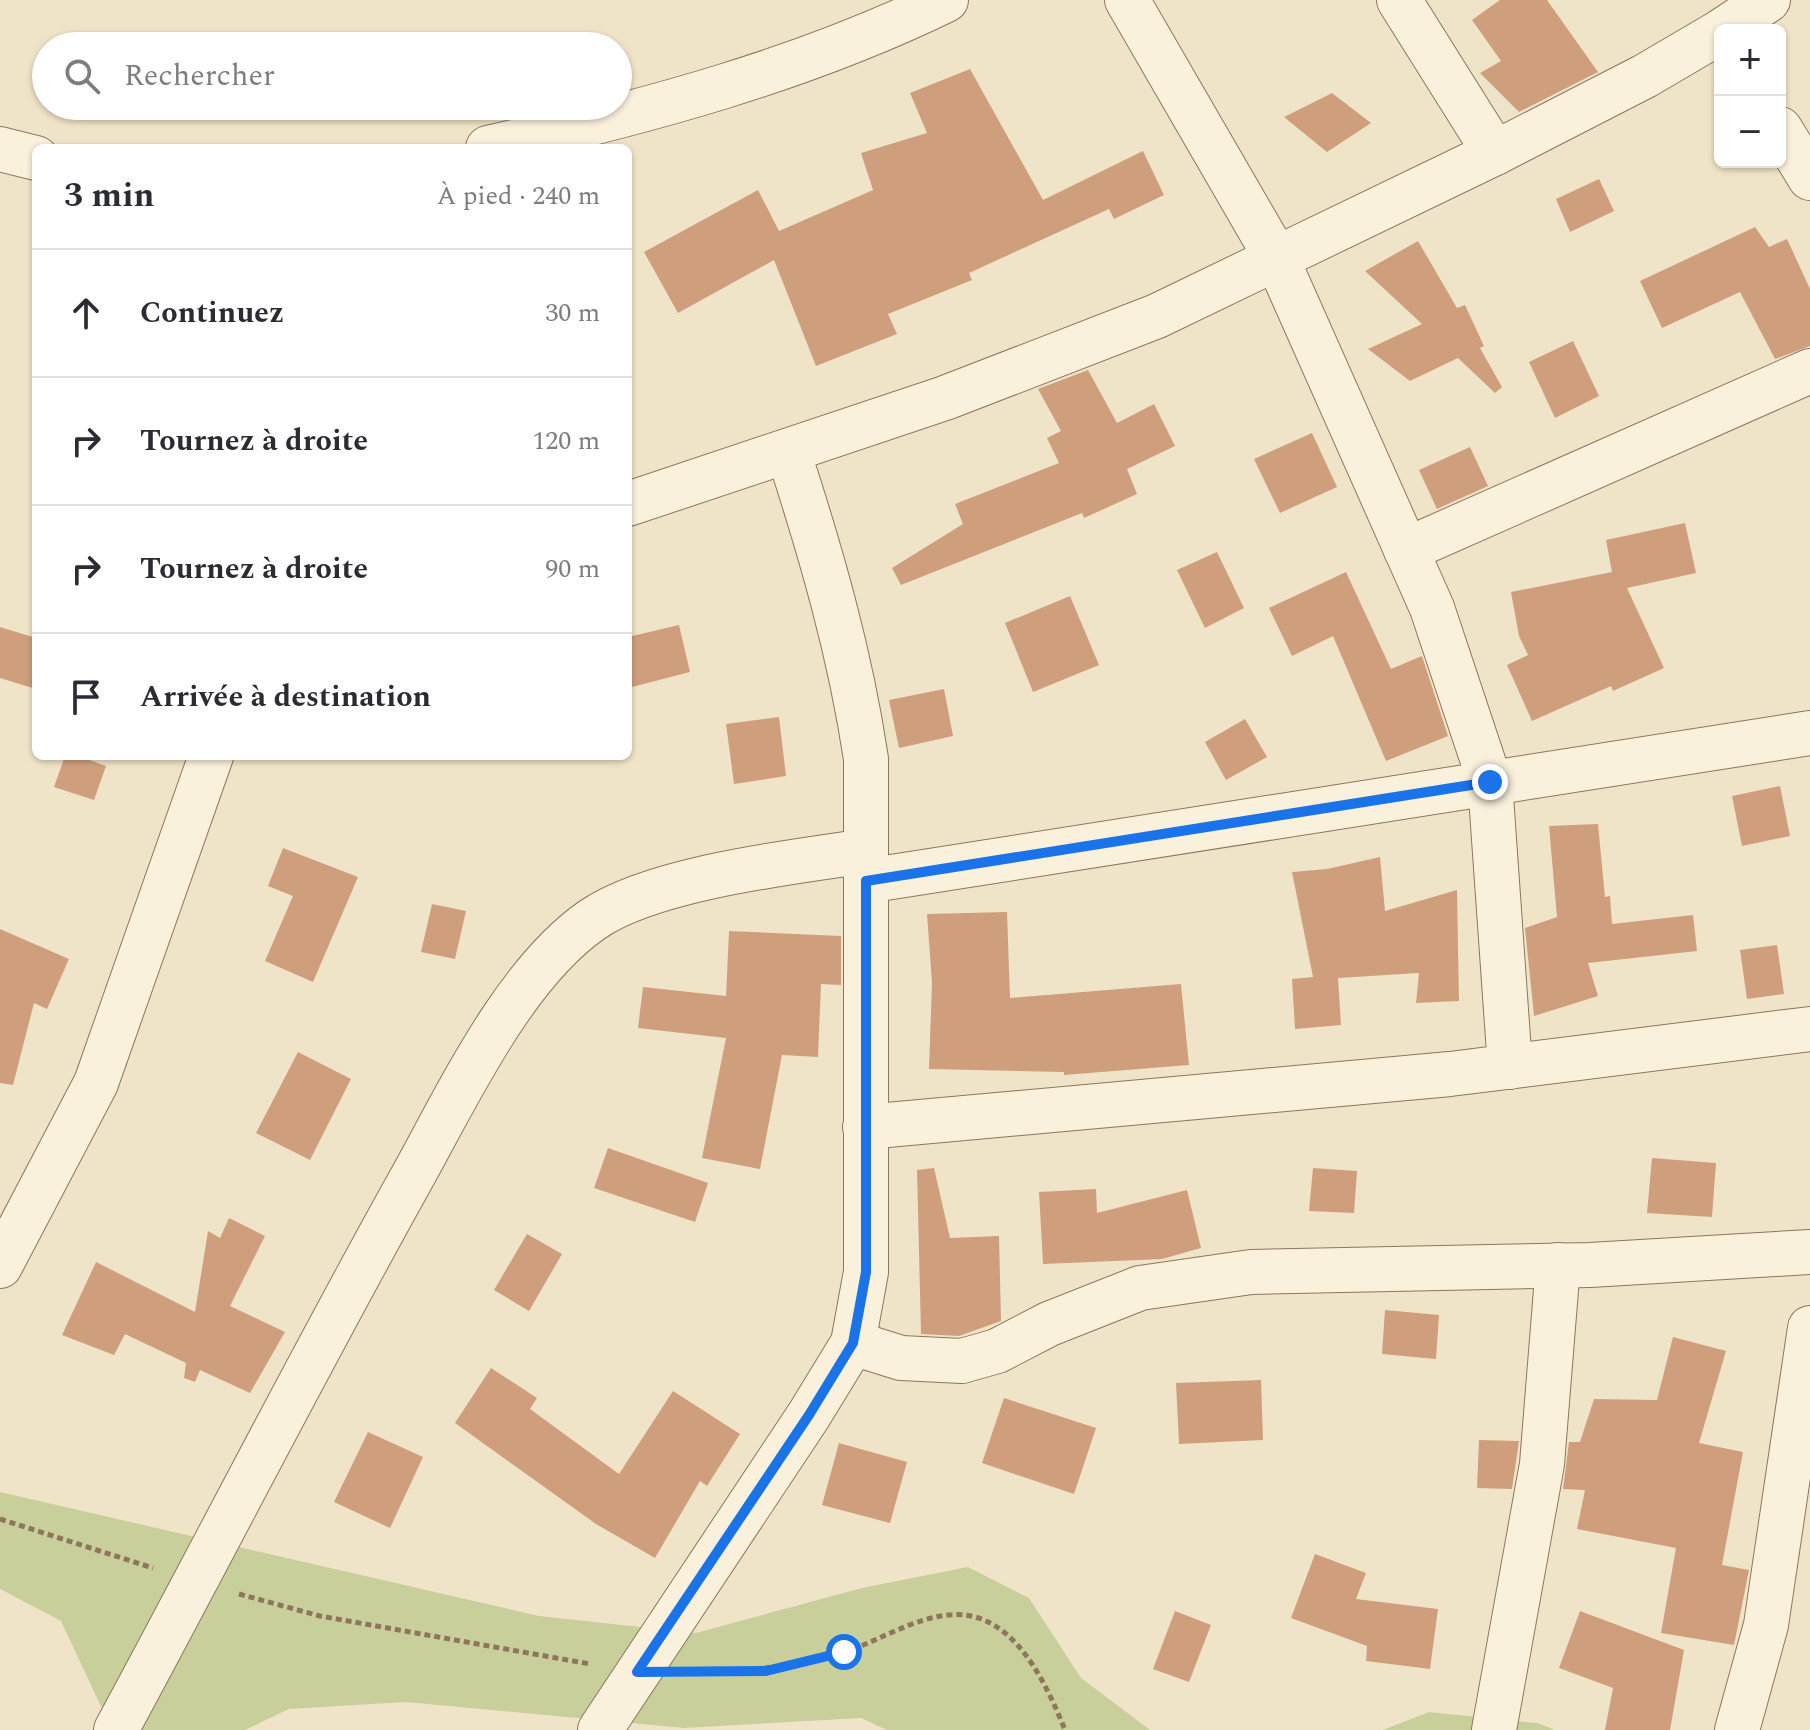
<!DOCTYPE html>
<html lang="fr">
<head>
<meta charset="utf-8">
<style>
  :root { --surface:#fff; --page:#f2f2f3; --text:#2b2b33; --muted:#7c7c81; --line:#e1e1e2 }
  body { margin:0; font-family:Spectral,serif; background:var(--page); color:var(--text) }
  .controls { position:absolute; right:24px; top:24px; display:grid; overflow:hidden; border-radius:12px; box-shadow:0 2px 6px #0004 }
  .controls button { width:72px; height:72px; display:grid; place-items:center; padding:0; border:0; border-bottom:2px solid var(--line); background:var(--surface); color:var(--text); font:40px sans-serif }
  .stop { position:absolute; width:24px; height:24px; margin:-18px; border:6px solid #1a73e8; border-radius:50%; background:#fff }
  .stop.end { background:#1a73e8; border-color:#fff; box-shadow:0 2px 8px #0008 }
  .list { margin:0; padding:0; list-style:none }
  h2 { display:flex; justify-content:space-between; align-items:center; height:104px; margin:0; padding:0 32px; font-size:34px }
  h2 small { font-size:26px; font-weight:400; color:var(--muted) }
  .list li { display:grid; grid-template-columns:52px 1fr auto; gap:24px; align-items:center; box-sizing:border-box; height:128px; padding:0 32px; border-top:2px solid var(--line) }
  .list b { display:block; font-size:30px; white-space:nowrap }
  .list em { font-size:26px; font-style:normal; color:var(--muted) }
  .icon { flex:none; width:44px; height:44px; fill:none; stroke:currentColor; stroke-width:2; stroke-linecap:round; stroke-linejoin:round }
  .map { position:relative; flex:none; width:1810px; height:1730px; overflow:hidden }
  .search { position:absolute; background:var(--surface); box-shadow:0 2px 6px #0004; left:32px; top:32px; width:600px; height:88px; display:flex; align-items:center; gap:20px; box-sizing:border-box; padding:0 28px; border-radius:44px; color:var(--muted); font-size:30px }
  .panel { position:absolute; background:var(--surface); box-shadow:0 2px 6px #0004; left:32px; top:144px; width:600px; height:616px; border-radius:12px }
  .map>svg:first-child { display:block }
</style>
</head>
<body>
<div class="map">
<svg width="1810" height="1730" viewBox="0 0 1810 1730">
  <rect width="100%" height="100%" fill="#f0e4c8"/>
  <g fill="#c9cf9b">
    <polygon points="0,1492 539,1616 696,1633 862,1588 968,1567 1029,1598 1081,1678 1150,1730 887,1730 861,1718 684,1728 406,1702 289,1709 245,1730 112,1730 61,1621 0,1589"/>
    <polygon points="1429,1712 1537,1723 1555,1730 1383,1730"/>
  </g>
  <g fill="#cf9f7d">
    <polygon points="1500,0 1547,0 1598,72 1519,112 1480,73 1501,61 1472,20"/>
    <polygon points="970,69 1043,200 1143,151 1164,195 1114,219 1109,209 969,273 972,280 888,314 897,334 816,366 774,260 678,313 644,252 758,190 779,231 873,190 861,153 927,133 910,93"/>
    <polygon points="1332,93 1371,123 1327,152 1284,117"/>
    <polygon points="1599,179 1614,211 1570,232 1556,199"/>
    <polygon points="1755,227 1769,247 1787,239 1810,289 1810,346 1775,359 1740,292 1662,328 1640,281"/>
    <polygon points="1418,241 1457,308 1465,305 1484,346 1480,348 1502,387 1495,393 1458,358 1410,381 1368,349 1422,324 1365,271"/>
    <polygon points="1573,341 1599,396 1555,418 1529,362"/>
    <polygon points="1088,370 1117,423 1154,404 1175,446 1127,469 1137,494 1084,518 1082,513 901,585 892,568 963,524 955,504 1059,463 1047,438 1061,431 1038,389"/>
    <polygon points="1312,433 1337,487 1280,513 1254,459"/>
    <polygon points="1470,447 1488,486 1437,509 1419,470"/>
    <polygon points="1685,523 1696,573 1627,588 1664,668 1613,691 1611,686 1532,721 1507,665 1528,655 1519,636 1511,592 1612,572 1606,540"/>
    <polygon points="1217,552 1244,608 1205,628 1177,570"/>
    <polygon points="1346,572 1391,669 1422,656 1448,736 1386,761 1333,636 1292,656 1269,608"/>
    <polygon points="1070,596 1099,665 1033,692 1005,623"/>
    <polygon points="679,625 690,672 628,688 628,637"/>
    <polygon points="0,627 36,638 36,689 0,678"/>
    <polygon points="944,689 953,736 899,748 889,700"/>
    <polygon points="779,717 786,776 734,784 726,724"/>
    <polygon points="1245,719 1267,757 1226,780 1205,742"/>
    <polygon points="65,756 78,756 106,766 94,800 54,787"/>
    <polygon points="1780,786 1790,836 1742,846 1732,796"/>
    <polygon points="1598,824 1605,897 1610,896 1612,924 1693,915 1697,951 1588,963 1598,996 1534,1016 1525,928 1557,917 1549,826"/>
    <polygon points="283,848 358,877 313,982 265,961 293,896 268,886"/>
    <polygon points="1380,857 1385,911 1457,890 1459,1001 1416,1003 1419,973 1338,978 1341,1025 1295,1029 1292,979 1313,977 1292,872 1327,869"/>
    <polygon points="432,904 466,911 455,959 421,952"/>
    <polygon points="1007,912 1010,998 1181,984 1189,1065 1064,1075 1064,1072 929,1069 932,983 927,914"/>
    <polygon points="0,929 69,959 47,1009 34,1003 13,1085 0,1083"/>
    <polygon points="729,931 841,936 841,985 821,984 818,1057 782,1055 760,1169 702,1158 726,1038 638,1028 643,987 726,996"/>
    <polygon points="1777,945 1784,994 1747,999 1740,950"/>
    <polygon points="298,1052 351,1079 310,1160 256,1133"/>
    <polygon points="608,1148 708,1183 695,1222 594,1188"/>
    <polygon points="1652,1158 1716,1163 1712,1217 1647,1213"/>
    <polygon points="934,1168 950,1238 999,1236 1001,1321 959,1336 921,1334 917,1170"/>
    <polygon points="1313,1168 1357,1171 1354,1213 1309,1211"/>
    <polygon points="1096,1189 1097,1213 1187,1190 1201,1248 1162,1259 1043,1264 1039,1192"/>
    <polygon points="229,1218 265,1236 230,1306 285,1332 250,1393 200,1370 195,1382 184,1378 186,1363 125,1334 114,1355 62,1335 96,1262 195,1312 208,1231 220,1238"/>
    <polygon points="527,1234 562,1254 529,1311 494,1290"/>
    <polygon points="1385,1310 1439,1315 1436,1359 1382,1354"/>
    <polygon points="1673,1337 1726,1351 1699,1443 1743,1452 1722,1565 1749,1570 1734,1645 1661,1633 1676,1548 1577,1529 1585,1490 1563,1489 1569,1442 1580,1442 1594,1399 1657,1400"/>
    <polygon points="491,1368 537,1398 530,1409 619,1474 673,1391 740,1434 707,1486 700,1481 655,1558 596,1524 455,1423"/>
    <polygon points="1261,1380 1263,1440 1179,1444 1176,1383"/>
    <polygon points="1004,1398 1096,1428 1074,1494 982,1463"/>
    <polygon points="368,1432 423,1457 390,1528 334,1502"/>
    <polygon points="1479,1440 1519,1441 1512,1489 1477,1488"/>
    <polygon points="839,1443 907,1462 890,1523 822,1505"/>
    <polygon points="1315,1554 1366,1573 1356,1599 1438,1609 1430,1669 1366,1661 1367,1646 1291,1618"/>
    <polygon points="1175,1611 1211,1625 1189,1682 1153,1669"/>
    <polygon points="1580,1611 1684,1650 1670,1730 1605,1730 1613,1688 1559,1668"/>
  </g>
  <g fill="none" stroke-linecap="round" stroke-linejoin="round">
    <defs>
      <g id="street">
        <polyline points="1127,0 1277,259 1432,608 1490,782 1510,1067"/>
        <polyline points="1399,0 1495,153"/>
        <polyline points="1723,30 1768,0"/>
        <polyline points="1780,129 1810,178"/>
        <path d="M488 148C645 112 800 71 946 0"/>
        <polyline points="0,149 36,158"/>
        <polyline points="628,504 945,398 1157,316 1495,153 1645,76 1720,32"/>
        <polyline points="1406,550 1810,371"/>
        <polyline points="866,881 1810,733"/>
        <polyline points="865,1127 1450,1074 1810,1029"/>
        <polyline points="0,1266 96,1083 211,756"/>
        <polyline points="853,1343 901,1358 962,1361 997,1351 1049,1324 1140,1288 1251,1272 1590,1265 1810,1252"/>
        <path d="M116 1730C215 1547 309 1362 410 1181 457 1097 513 975 592 920 652 878 792 862 866 851"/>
        <path d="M600 1730 809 1415 853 1343 866 1272V759C850 652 821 553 788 451"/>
        <polyline points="1494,1730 1542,1464 1558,1265"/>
        <polyline points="1737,1730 1766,1625 1810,1328"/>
      </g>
    </defs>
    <use href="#street" stroke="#8d765c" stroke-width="46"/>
    <g stroke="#8d765c" stroke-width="5" stroke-dasharray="6 4" stroke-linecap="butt">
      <polyline points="0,1519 153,1568"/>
      <polyline points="239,1594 320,1616 590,1664"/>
      <path d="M695 1671C747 1671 795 1668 845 1652 878 1641 914 1618 948 1615 1012 1608 1045 1681 1065 1730"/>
    </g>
    <use href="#street" stroke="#faf1dc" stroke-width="44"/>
  </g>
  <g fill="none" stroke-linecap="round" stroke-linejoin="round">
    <polyline stroke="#1a73e8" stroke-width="10" points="844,1652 766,1671 637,1672 809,1415 853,1343 866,1272 866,881 1490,782"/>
  </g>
</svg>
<div class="controls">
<button>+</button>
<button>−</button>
</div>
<div class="stop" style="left:844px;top:1652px"></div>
<div class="stop end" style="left:1490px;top:782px"></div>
<div class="search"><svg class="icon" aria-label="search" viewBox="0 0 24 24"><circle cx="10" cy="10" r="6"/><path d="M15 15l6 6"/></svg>Rechercher</div>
<section class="panel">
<h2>3 min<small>À pied · 240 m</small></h2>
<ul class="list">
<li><svg class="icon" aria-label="ahead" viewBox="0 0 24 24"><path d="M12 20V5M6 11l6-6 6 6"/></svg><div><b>Continuez</b></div><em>30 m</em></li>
<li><svg class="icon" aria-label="right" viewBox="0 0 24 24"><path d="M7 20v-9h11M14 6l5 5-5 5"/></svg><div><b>Tournez à droite</b></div><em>120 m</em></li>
<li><svg class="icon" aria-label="right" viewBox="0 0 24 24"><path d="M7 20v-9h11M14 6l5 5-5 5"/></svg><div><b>Tournez à droite</b></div><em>90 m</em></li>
<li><svg class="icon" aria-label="arrive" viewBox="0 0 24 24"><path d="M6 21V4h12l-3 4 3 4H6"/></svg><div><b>Arrivée à destination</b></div></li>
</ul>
</section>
</div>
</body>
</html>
